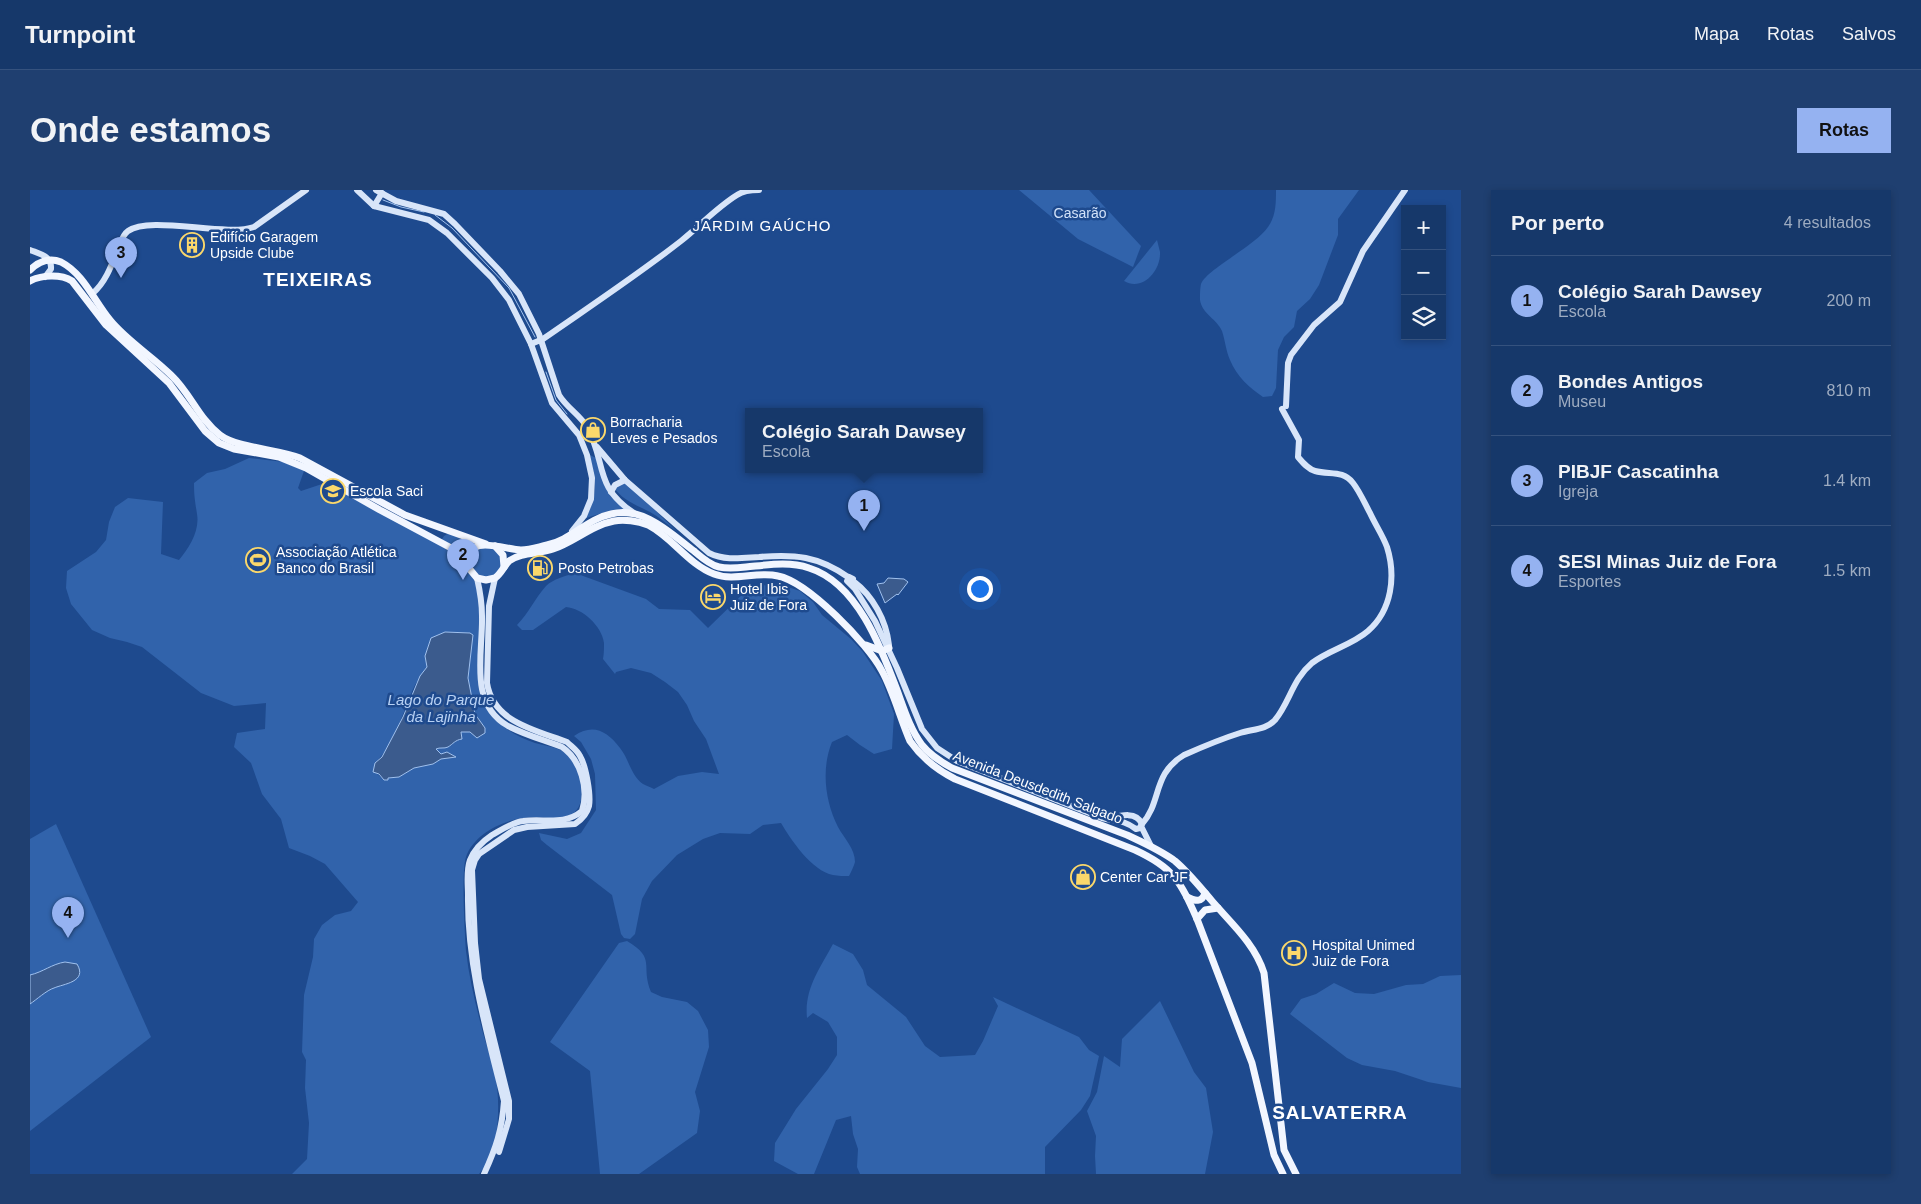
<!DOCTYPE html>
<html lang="pt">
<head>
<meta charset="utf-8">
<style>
  :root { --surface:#16386a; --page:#1f3f70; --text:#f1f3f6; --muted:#9eacc1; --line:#35527e; --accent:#95b2f1 }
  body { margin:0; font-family:Arial,sans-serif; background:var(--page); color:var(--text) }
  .controls { position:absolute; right:15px; top:15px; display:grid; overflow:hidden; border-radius:0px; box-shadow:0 2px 8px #0003 }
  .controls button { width:45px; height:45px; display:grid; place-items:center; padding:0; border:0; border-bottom:1px solid var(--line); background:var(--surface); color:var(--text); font:25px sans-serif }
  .you { position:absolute; left:949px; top:398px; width:18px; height:18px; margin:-12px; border:4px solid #fff; border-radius:50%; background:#1a73e8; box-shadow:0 0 0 8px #1a73e833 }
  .badge { display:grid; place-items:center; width:32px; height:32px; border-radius:50%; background:var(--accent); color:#111; font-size:16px; font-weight:700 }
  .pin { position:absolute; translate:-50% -41px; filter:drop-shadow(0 1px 2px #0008) }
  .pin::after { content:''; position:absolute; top:26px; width:18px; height:15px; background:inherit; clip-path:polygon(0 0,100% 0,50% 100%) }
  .popup { position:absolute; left:715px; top:218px; width:238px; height:65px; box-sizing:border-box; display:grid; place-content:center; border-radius:0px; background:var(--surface); filter:drop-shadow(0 1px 4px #0005); font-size:16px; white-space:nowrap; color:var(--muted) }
  .popup b { font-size:19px; color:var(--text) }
  .popup::after { content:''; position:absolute; left:50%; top:100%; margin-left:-10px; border:10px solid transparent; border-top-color:var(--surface) }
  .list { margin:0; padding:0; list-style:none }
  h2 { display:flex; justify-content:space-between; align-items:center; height:65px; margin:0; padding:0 20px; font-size:21px }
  h2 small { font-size:16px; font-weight:400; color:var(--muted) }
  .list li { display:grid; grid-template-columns:32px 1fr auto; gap:15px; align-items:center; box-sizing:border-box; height:90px; padding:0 20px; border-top:1px solid var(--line) }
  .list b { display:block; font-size:19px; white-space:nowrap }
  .list p { margin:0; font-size:16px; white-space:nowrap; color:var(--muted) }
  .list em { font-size:16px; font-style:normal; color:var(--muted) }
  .icon { flex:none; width:28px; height:28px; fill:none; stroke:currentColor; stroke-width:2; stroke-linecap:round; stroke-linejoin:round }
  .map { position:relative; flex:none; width:1431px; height:984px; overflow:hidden; border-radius:0px }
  header { display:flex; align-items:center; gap:30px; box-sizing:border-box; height:70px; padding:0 25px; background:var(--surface); border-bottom:1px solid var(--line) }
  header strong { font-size:24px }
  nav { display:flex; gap:28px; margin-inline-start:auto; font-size:18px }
  .intro { display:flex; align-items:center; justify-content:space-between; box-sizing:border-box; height:120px; padding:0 30px }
  h1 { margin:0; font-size:35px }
  .button { padding:12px 22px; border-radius:0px; background:var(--accent); color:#111; font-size:18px; font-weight:700 }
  main { display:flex; gap:30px; padding:0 30px }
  aside { flex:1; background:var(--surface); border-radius:0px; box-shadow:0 2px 8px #0003 }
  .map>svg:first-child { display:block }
</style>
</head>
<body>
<header>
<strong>Turnpoint</strong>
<nav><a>Mapa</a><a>Rotas</a><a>Salvos</a></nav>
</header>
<div class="intro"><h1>Onde estamos</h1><a class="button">Rotas</a></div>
<main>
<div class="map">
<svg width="1431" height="984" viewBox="0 0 1431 984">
  <rect width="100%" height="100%" fill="#1e4a8e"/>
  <g fill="#3163ab" fill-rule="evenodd">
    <polygon points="989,0 1059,0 1111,56 1103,77 1048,49"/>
    <path d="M1246 0H1329L1308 29V45L1289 95 1280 109 1267 121 1264 137 1254 147 1248 160 1246 198 1242 206 1233 207C1219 197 1207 187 1200 170 1196 161 1195 150 1192 141 1187 129 1172 124 1170 110 1170 106 1170 98 1171 94 1177 79 1225 56 1238 37 1246 26 1246 13 1246 0Z"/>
    <path d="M1127 50C1128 54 1129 58 1130 62 1131 81 1112 102 1094 91Z"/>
    <path d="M560 265 566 268 570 283 594 319 582 320 556 328C558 323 561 318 562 313 568 297 563 281 560 265Z"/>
    <path d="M219 268 254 272 274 281 268 298 271 301 295 293 417 359 425 364 444 390 448 400 454 513C465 533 483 546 505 553 516 556 528 557 537 564 552 577 561 618 538 626 530 630 514 627 505 627 480 627 445 641 436 667 431 682 435 743 436 761 439 788 446 816 453 843 457 858 464 874 466 890 470 912 469 952 458 972 456 976 452 980 449 984H262L277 969 279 933 275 898 276 870 272 862 274 805 283 767 284 749 292 735 305 725 321 721 328 712 295 674 280 666 259 658 251 629 232 604 221 573 204 557 207 543 235 539 236 513 204 516 171 503 112 457 97 452 80 448 62 440 41 414 36 398 37 381 66 362 76 350 79 332 85 317 98 308 133 312 131 364 149 370C159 358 170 341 167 324 165 311 164 306 164 293L177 283 195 279ZM415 442 440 443 438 488 445 524 452 534 453 543 450 547C444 544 437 539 430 543L431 549 426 550 419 556 406 559 411 564 417 562 426 567 411 569 403 574 384 578 369 587 357 588 358 590H354L346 583 345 573C365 554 373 521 384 497 388 489 393 484 397 477L395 466Z"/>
    <path d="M595 293 614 309 646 341C637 334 629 327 620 322 605 314 595 312 584 298Z"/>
    <polygon points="419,343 456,353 445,358 438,376 411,351 414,346"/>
    <polygon points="461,356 470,363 471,379 459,389 444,383 440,368 446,359"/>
    <path d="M545 383 616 409 629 419 660 420 678 438 722 395 755 396 770 401 783 412 792 425 821 449 833 462 852 491 864 524 862 559 844 564 830 555 817 545 802 552C791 579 795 611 808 637 814 648 825 659 825 672 824 676 821 682 819 686 814 686 808 686 803 685 782 681 761 650 751 633L733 635 720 644 690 643 673 649 647 665 622 691 612 709 605 744 600 749 594 748 591 744 582 705 517 655 511 650 509 643 537 649 551 643 566 620 565 584 561 569 551 552 544 546C563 533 577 541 590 558 599 569 601 586 613 594 616 596 621 597 624 599L648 586 672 582 689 584 676 549 664 531 657 515 648 502 635 492 621 483 601 478 586 482 585 484 573 469C574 464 574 458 574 453 572 436 552 418 536 417L503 440H492L487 435C499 423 505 408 516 396 523 389 536 386 545 383Z"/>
    <polygon points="26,634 121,847 0,941 0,649"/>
    <path d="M597 751C627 769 610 775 621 802L632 807 657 812 668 821 678 840 679 857 665 902 670 921 667 943 609 984H570L560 881 520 852 589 753Z"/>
    <path d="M803 754 823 764 833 780 837 795 876 827 895 856 910 867 945 865 953 851 968 816 963 807 1049 847 1059 860 1069 866 1060 906 1051 920 1015 957V984H830L827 977 828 959 823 944 821 926 806 930 784 984H768L744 971 745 953 766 919 798 879 807 865V847L798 832 783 823 777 828C774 799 790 778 803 754Z"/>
    <polygon points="1431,785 1431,898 1398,892 1365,881 1332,875 1317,868 1260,824 1271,809 1286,804 1304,793 1325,803 1344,804 1376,795 1393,794 1410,786"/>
    <polygon points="1130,811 1164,882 1176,898 1183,942 1175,984 1066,984 1065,966 1066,946 1057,921 1067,902 1074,866 1090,877 1092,849"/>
  </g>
  <g fill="#3b5b8d" stroke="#a0c1ee">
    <polygon points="858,388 874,389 878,392 868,405 867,404 855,413 847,394 854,393"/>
    <path d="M415 442 440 443 443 445 438 488 445 524 455 538V543L447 548 440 542H431L432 549C425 550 423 554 418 557 414 559 410 557 406 559L411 564 417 562 426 567 411 569 403 574 384 578 369 587 358 588V590H354L349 584 343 582 345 573 352 567 373 527 390 486 397 477 395 466 401 448Z"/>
    <path d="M35 772 47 774C58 792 33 794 24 798 17 800 6 810 0 814V785C13 782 22 774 35 772Z"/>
  </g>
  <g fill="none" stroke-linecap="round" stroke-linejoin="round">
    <g stroke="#a0c1ee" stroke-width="1">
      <polyline points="353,10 371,17 394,22"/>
      <polyline points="405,25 422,38 479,98 505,147"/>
      <polyline points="516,182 526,210 537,224"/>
    </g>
    <g stroke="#d8e5f9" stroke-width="6">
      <polyline points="327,0 344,16 399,30 417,43 462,88 479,110 501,154 522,213 549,245 557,265 562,288 561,309 554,326 542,341"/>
      <path d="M346 0 366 11 414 24 425 34 470 81 489 104 509 144 529 205C537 218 550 225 557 237 577 273 563 296 604 323"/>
      <polyline points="344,16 352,3"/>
      <path d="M0 60C10 64 22 66 21 79L15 87"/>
      <path d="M62 104C75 93 81 77 87 61 90 55 92 45 98 41 120 25 195 47 224 37L276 0"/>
      <path d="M501 154 513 149C559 117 606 86 651 51 670 36 686 18 707 5 713 1 721 0 729 0"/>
      <polyline points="1256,216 1258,173 1261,165 1284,135 1310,112 1333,61 1375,0"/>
      <path d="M567 257 595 290 679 363C695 371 712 368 729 367 765 364 788 366 818 387"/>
      <polyline points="581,302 585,295 595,290"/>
      <path d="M447 388C450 401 452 413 452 426 453 464 438 513 478 536 495 545 514 550 532 557 551 570 559 599 552 621 534 636 514 628 493 631 483 632 471 640 462 645 453 651 444 660 440 670 436 681 438 694 438 705 437 775 457 843 474 911 472 940 466 958 454 984"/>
      <path d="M465 388 459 416 457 493C463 532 505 540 537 552 542 557 547 560 550 566 556 576 561 605 559 616 557 624 551 630 545 634L497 637 484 640 449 664 445 670 442 680 445 753 449 789 479 911V929L469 962"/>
      <path d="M823 391C843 406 856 430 859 455"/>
      <path d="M821 393 823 389 819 387 817 391 825 399 845 431 867 478 892 539 907 558 927 571 1072 628C1087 632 1092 629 1106 639L1110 638 1112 634C1106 620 1089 626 1078 629"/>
      <path d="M1112 634C1132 612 1122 584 1154 565 1172 557 1191 549 1210 543 1222 539 1236 540 1245 530 1260 512 1262 490 1282 473 1299 460 1322 455 1338 441 1362 420 1366 386 1357 357 1353 346 1345 334 1340 323 1335 314 1330 302 1323 293 1313 280 1300 285 1285 281 1278 279 1273 273 1268 267L1269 250 1252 219"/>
      <polyline points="1111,636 1121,656"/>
    </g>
    <g stroke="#f2f6ff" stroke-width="7">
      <path d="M0 80C8 72 19 67 31 72 54 84 64 111 80 130 97 151 122 166 142 186 160 203 169 229 190 245 207 258 247 259 270 268L375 325 456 354"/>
      <path d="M0 91C11 85 31 84 42 91L76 135 139 193 175 241 189 253 204 259 249 267 276 278 350 320 423 359 447 388 456 390 465 388C471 384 474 376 479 371 491 362 509 364 523 359 544 352 562 335 584 331 594 329 608 331 618 335 643 348 658 374 684 384 704 392 727 381 748 386 778 392 838 454 852 481 864 503 870 528 880 551 892 568 907 580 925 589L1105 660C1144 678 1150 691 1167 729L1222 873 1244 965 1253 984"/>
      <polyline points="465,356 473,365 474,377"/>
      <path d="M439 377C433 341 475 360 491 360 500 360 508 357 517 355 541 350 557 329 581 324 614 316 640 343 664 361 671 367 680 375 689 377 698 379 707 378 716 377 737 375 759 371 779 378 827 393 851 457 867 500 874 519 880 539 892 555 900 565 911 572 922 578L1097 645C1114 653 1130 660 1145 671 1159 683 1170 697 1182 711 1201 733 1225 754 1234 783L1254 960 1266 984"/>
      <polyline points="836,455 852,461 859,458"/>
      <path d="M1157 707C1165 711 1172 713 1175 703"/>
      <polyline points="1167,729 1175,720 1188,718"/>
    </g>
  </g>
  <defs>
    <symbol id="building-ring" viewBox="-11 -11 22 22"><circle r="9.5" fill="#1e4a8e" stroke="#fbd86b" stroke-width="1.5"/><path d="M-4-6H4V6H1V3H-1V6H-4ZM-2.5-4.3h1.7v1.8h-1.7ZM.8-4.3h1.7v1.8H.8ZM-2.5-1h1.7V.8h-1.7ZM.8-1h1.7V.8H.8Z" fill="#fbd86b"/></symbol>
    <symbol id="shop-ring" viewBox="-11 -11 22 22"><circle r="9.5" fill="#1e4a8e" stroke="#fbd86b" stroke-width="1.5"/><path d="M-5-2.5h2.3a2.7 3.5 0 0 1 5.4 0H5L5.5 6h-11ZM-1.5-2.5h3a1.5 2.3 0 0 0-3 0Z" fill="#fbd86b"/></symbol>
    <symbol id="school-ring" viewBox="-11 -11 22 22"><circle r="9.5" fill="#1e4a8e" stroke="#fbd86b" stroke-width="1.5"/><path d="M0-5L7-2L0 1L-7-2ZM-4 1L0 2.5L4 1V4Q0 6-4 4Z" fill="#fbd86b"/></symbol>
    <symbol id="stadium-ring" viewBox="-11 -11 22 22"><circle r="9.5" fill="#1e4a8e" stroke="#fbd86b" stroke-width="1.5"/><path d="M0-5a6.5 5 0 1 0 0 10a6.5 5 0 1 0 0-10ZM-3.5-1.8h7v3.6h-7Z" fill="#fbd86b"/></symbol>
    <symbol id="fuel-ring" viewBox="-11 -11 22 22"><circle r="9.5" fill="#1e4a8e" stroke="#fbd86b" stroke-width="1.5"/><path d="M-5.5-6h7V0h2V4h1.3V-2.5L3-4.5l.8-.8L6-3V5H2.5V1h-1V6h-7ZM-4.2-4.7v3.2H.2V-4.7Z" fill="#fbd86b"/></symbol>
    <symbol id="hotel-ring" viewBox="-11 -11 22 22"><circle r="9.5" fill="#1e4a8e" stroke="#fbd86b" stroke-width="1.5"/><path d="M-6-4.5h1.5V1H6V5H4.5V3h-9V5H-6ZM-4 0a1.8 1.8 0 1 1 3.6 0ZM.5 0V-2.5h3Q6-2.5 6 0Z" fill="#fbd86b"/></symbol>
    <symbol id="hospital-ring" viewBox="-11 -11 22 22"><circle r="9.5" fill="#1e4a8e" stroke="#fbd86b" stroke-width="1.5"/><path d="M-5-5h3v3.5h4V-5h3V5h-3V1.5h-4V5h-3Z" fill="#fbd86b"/></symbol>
  </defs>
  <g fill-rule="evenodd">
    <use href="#building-ring" x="148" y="41" width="28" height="28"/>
    <use href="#shop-ring" x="549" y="226" width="28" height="28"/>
    <use href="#school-ring" x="289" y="287" width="28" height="28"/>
    <use href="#stadium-ring" x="214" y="356" width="28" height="28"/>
    <use href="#fuel-ring" x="496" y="364" width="28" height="28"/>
    <use href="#hotel-ring" x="669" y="393" width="28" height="28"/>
    <use href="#shop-ring" x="1039" y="673" width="28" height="28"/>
    <use href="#hospital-ring" x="1250" y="749" width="28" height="28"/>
  </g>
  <g text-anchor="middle" stroke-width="5" stroke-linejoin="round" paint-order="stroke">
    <g font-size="14" fill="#d2e2f9" stroke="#1e4a8e">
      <text x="1050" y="28">Casarão</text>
    </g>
    <g font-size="14" fill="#fff" stroke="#1e4a8e" text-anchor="start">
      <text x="180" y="52">Edifício Garagem<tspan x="180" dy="16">Upside Clube</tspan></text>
      <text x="580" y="237">Borracharia<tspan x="580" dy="16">Leves e Pesados</tspan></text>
      <text x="320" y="306">Escola Saci</text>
      <text x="246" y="367">Associação Atlética<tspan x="246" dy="16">Banco do Brasil</tspan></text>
      <text x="528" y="383">Posto Petrobas</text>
      <text x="700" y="404">Hotel Ibis<tspan x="700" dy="16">Juiz de Fora</tspan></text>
      <text x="1070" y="692">Center Car JF</text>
      <text x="1282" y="760">Hospital Unimed<tspan x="1282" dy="16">Juiz de Fora</tspan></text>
    </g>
    <g font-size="14" fill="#fff" stroke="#1e4a8e">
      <text transform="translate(1008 597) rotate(21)" y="5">Avenida Deusdedith Salgado</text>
    </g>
    <g font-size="15" letter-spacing="1" fill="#fff" stroke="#1e4a8e">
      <text x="732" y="41">JARDIM GAÚCHO</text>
    </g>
    <g font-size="15" font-style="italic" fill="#b8d1f4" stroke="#1e4a8e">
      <text x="411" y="515">Lago do Parque<tspan x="411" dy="17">da Lajinha</tspan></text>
    </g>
    <g font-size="19" font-weight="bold" letter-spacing="1" fill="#fff" stroke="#1e4a8e">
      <text x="288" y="96">TEIXEIRAS</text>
      <text x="1310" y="929">SALVATERRA</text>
    </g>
  </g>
</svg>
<div class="controls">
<button>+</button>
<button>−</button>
<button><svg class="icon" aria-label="layers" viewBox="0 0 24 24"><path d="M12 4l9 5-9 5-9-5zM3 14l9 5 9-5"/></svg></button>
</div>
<div class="you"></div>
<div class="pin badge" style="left:834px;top:341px">1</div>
<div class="popup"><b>Colégio Sarah Dawsey</b>Escola</div>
<div class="pin badge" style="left:433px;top:390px">2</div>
<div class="pin badge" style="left:91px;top:88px">3</div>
<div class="pin badge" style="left:38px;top:748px">4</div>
</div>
<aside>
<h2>Por perto<small>4 resultados</small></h2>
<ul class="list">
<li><span class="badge">1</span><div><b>Colégio Sarah Dawsey</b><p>Escola</p></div><em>200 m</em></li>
<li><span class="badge">2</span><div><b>Bondes Antigos</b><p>Museu</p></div><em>810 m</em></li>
<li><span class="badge">3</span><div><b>PIBJF Cascatinha</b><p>Igreja</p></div><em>1.4 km</em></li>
<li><span class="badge">4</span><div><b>SESI Minas Juiz de Fora</b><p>Esportes</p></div><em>1.5 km</em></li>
</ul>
</aside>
</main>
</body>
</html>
